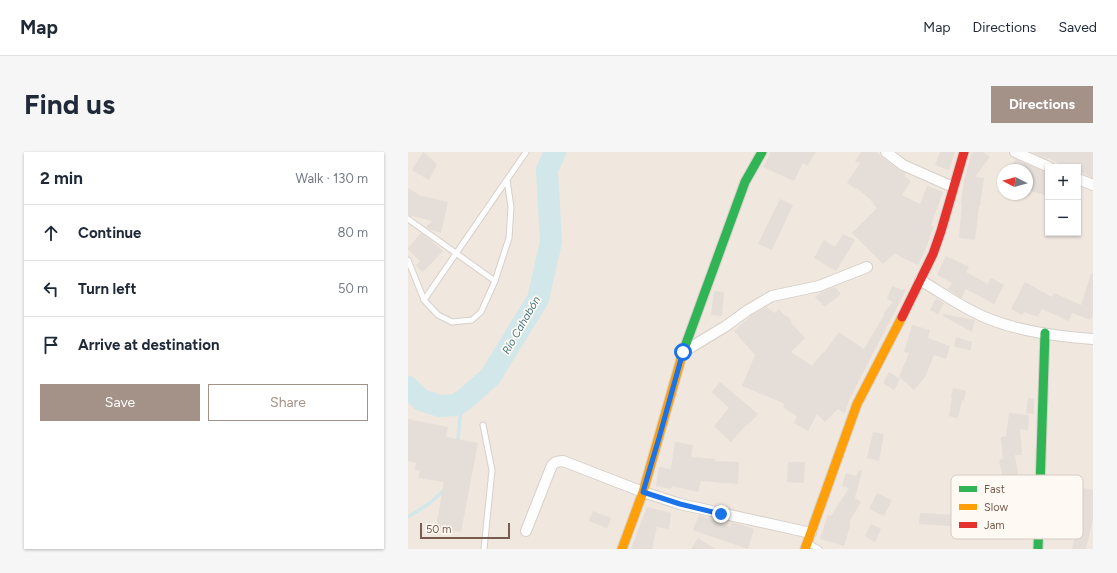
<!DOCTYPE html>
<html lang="en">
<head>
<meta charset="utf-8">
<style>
  :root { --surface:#fff; --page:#f6f6f7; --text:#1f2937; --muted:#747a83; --line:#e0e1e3; --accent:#a49187 }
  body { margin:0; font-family:Figtree,sans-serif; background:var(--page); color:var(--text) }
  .controls { position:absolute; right:12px; top:12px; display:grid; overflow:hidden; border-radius:0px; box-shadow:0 1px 3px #0004 }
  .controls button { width:36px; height:36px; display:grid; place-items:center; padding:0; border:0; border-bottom:1px solid var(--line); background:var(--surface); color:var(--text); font:20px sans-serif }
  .compass { position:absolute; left:589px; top:12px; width:36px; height:36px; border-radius:50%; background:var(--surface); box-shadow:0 1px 3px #0004; rotate:276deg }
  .scale { position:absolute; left:12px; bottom:10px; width:90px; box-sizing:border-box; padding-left:4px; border:2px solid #775c4f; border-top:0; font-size:11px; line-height:14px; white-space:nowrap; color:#775c4f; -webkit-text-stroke:3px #fef9f3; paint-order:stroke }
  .stop { position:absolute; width:12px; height:12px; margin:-9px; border:3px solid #1a73e8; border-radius:50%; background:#fff }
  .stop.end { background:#1a73e8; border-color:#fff; box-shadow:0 1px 4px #0008 }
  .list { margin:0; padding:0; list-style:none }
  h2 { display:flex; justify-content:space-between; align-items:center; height:52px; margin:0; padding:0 16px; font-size:17px }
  h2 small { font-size:13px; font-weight:400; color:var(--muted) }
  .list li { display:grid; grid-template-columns:26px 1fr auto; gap:12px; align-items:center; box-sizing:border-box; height:56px; padding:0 16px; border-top:1px solid var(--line) }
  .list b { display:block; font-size:15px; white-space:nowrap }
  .list em { font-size:13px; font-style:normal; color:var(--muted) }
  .actions { display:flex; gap:8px; padding:12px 16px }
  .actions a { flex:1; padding:9px 0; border:1px solid var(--accent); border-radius:0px; text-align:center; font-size:14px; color:var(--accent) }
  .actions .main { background:var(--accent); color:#fff }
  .icon { flex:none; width:22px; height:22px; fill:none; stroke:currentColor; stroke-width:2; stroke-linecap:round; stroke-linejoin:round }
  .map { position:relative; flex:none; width:685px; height:397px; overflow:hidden; border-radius:0px }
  header { display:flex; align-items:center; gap:24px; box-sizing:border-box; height:56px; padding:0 20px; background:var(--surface); border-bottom:1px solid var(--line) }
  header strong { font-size:19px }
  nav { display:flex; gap:22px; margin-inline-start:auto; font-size:14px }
  .intro { display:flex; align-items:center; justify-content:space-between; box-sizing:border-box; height:96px; padding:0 24px }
  h1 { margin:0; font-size:28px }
  .button { padding:10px 18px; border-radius:0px; background:var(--accent); color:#fff; font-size:14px; font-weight:700 }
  main { display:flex; gap:24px; padding:0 24px }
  aside { flex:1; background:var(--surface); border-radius:0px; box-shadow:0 1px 3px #0004 }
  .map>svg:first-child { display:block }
</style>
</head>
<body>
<header>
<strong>Map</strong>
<nav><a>Map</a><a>Directions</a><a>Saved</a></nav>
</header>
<div class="intro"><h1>Find us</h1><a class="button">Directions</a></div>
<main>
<aside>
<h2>2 min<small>Walk · 130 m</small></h2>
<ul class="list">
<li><svg class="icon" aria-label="ahead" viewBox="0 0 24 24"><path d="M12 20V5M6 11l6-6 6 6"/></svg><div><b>Continue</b></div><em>80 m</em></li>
<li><svg class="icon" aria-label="left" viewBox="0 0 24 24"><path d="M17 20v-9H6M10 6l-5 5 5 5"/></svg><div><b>Turn left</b></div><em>50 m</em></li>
<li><svg class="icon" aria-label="arrive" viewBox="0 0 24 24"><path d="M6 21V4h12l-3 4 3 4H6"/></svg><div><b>Arrive at destination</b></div></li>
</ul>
<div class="actions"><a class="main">Save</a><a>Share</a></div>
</aside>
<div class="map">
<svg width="685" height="397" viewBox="0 0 685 397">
  <rect width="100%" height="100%" fill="#f8f4f0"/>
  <path fill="#f0e7de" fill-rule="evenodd" d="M0 0H685V397H0ZM640 15H670V81H640ZM595 18H619V42H595Z"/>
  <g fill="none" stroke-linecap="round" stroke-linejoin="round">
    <g stroke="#d2e7e9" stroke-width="3.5">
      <polyline points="50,287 52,265 57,247"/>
      <polyline points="0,365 22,351 35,339"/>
    </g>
    <polyline stroke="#d2e7e9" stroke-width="22" points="0,235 13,248 32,254 48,253 57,247 82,225 130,147 143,90 139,18 147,0"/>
  </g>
  <g fill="#e5ddd7">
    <polygon points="15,0 29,12 21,28 4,18"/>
    <polygon points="362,0 408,0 399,14 395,11 386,29 355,15 361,4"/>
    <polygon points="453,0 469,0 474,5 491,18 498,21 496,24 503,29 494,43 512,52 519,34 535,40 523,73 526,74 525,76 523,82 522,82 523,82 517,99 510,113 491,104 487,101 475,112 444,81 469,56 465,52 466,51 449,36 448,37 439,31 452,11 447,9"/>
    <polygon points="532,0 547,0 541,18 527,13"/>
    <polygon points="564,0 575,0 582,5 567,25 576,26 572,54 571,54 567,88 551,86 554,51 553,51 556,28"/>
    <polygon points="625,0 685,0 685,26 670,19 670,15 658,15 640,6 640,7 625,1"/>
    <polygon points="608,7 640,21 640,44 619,38 619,26 622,18 601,18"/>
    <polygon points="0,36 11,43 40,50 33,81 23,78 18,75 24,69 0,63"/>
    <polygon points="372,47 385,53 364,98 350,92"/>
    <polygon points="13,81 25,90 35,99 15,120 8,114 12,109 0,97 0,96"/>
    <polygon points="435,82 447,88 428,119 406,106 416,88 427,95"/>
    <polygon points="538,104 561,115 558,120 580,132 583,126 596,133 586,152 558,137 553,146 540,137 544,131 529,123"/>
    <polygon points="683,122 685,122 685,161 683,168 664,161 661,169 634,157 630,165 616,160 614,163 603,157 617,130 644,145 646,141 673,153"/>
    <polygon points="484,134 495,138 496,137 498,138 441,248 437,261 430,257 417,270 409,262 400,279 386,271 389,264 375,255 377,252 334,234 347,203 326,179 344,163 358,155 367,161 371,157 377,164 378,163 384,170 383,171 397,186 383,200 404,214 415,200 416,201 431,180 456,197 476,163 475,162 485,150 479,147"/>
    <polygon points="427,135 433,142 417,155 407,145 413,140"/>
    <polygon points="306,139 316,140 314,164 303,163"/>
    <polygon points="528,146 536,151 530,162 522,158"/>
    <polygon points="535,162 567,168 564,180 535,164"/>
    <polygon points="504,173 522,178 520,186 542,194 538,207 526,203 517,225 506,238 491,225 501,201 496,200"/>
    <polygon points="548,185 564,190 563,198 546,195"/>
    <polygon points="481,220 492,227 486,238 475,231"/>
    <polygon points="312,230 350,262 340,273 339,272 323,290 306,274 321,256 304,240"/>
    <polygon points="545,236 558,239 556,249 554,248 550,266 541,264 544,246 543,245"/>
    <polygon points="620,246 626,247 626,262 618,261"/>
    <polygon points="601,261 621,263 620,278 612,277 614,303 607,303 612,334 597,337 591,308 595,307 593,285 598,284"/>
    <polygon points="0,267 40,275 38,285 70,291 53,380 28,375 36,330 10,326 12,319 7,318 8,311 0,309"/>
    <polygon points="465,280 476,282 471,309 459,306"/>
    <polygon points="267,290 285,293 283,305 308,307 306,309 331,310 330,332 293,329 290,340 264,334 263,337 248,334 251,315 263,317"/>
    <polygon points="380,310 397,310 396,331 379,330"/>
    <polygon points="452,318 454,319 447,346 453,350 441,370 442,370 442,374 436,394 412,387 420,363 423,364 441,336 434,334 438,321 448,324"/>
    <polygon points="663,333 685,338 685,366 678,397 664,397 673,354 659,351"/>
    <polygon points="469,341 484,348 476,364 461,357"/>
    <polygon points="548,351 559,351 560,361 558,361 557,375 511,372 512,361 548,363"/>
    <polygon points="239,355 263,361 261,377 249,375 244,397 223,397"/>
    <polygon points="185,359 203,366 199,376 181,369"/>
    <polygon points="291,363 323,375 324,370 346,377 340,397 293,381 285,378"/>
    <polygon points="463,372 473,377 467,390 457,384"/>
    <polygon points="290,386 307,397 283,397"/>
  </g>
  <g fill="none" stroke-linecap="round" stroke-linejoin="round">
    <defs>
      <g id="lane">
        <polyline points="0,67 87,129"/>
        <polyline points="0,108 16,148 30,163 44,170 64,168 73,160 87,129 101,86 103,55 99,28"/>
        <polyline points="16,148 118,0"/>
        <polyline points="75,273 84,318 76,397"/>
        <polyline points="400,391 411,397"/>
      </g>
      <g id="street">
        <polyline points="478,0 495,13 545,35"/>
        <polyline points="607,0 641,15"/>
        <polyline points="670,27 685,33"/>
        <path d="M512 128C529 138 545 149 562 158 598 178 645 184 685 187"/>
        <polyline points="275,200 318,174 340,158 364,144 411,134 459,115"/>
        <polyline points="118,379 144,313 148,310 155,309 235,340 272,352 403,381"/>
      </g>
      <g id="fast">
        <polyline points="275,200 337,30 354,0"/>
        <polyline points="630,397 637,181"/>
      </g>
      <g id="slow">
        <polyline points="214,397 235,340 275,200"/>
        <polyline points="397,397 449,252 494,165"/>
      </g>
      <polyline id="jam" points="494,165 525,102 533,79 556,0"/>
    </defs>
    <use href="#lane" stroke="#d6d0ca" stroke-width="7"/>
    <use href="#street" stroke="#d6d0ca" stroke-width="12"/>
    <use href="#fast" stroke="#d8d1cc" stroke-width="11"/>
    <use href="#slow" stroke="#d8d1cc" stroke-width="11"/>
    <use href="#jam" stroke="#d8d1cc" stroke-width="11"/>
    <use href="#lane" stroke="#fefdfd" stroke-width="5"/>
    <use href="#street" stroke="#fefdfd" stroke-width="10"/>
    <use href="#fast" stroke="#30b455" stroke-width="9"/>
    <use href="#slow" stroke="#ff9f0a" stroke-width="9"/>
    <use href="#jam" stroke="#e5322d" stroke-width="9"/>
  </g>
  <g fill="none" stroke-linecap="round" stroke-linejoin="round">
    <polyline stroke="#1a73e8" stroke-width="5" points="275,200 251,286 235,340 272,352 313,362"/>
  </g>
  <g text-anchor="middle" stroke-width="3.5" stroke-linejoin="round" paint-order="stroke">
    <g font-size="11" font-style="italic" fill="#467a82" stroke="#fef9f3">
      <text transform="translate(113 173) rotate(-60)" y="4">Río Cahabón</text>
    </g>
  </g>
  <rect x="543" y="323" width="132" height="64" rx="6" fill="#fef9f3" stroke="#d6cac2" stroke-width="1"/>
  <rect x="551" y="334" width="18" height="6" fill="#30b455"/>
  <rect x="551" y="352" width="18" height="6" fill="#ff9f0a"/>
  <rect x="551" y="370" width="18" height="6" fill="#e5322d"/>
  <g font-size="11" fill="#775c4f">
    <text x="576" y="341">Fast</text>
    <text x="576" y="359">Slow</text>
    <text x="576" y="377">Jam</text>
  </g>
</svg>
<div class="controls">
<button>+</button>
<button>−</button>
</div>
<svg class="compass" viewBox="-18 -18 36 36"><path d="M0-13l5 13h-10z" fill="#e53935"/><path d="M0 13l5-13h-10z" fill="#747a83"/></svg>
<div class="scale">50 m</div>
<div class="stop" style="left:275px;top:200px"></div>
<div class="stop end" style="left:313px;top:362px"></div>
</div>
</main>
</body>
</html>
